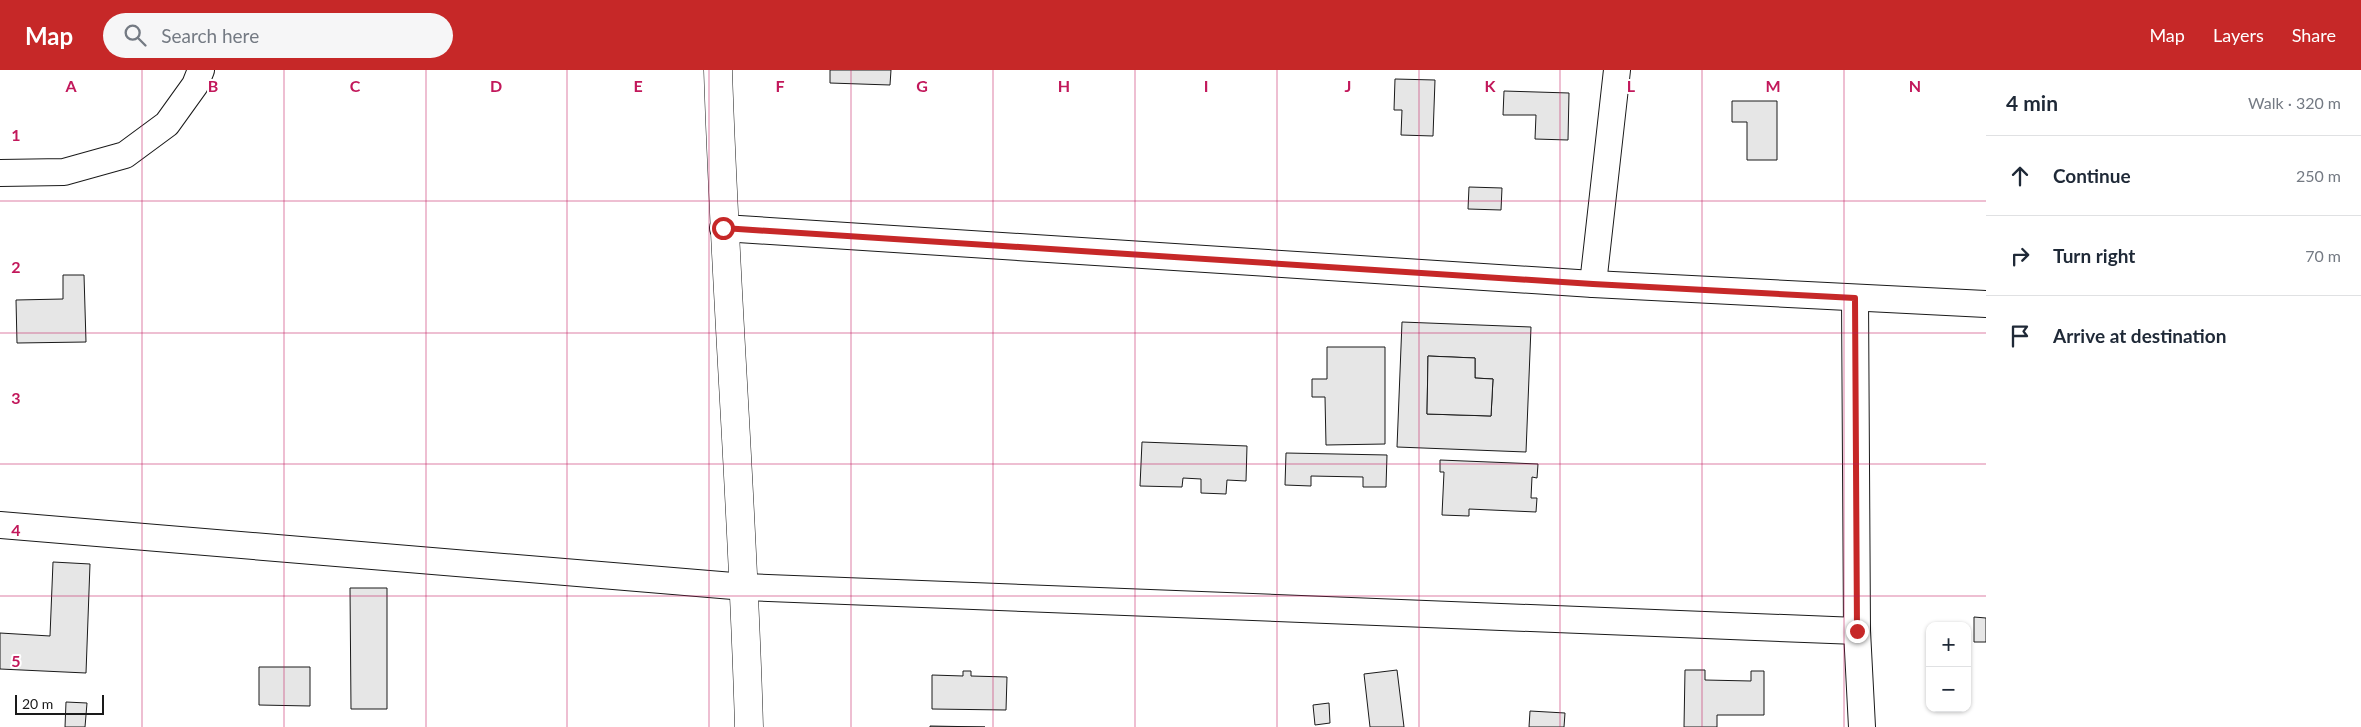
<!DOCTYPE html>
<html lang="en">
<head>
<meta charset="utf-8">
<style>
  :root { --surface:#fff; --page:#f6f6f7; --text:#1f2937; --muted:#747a83; --line:#e0e1e3; --accent:#c62828 }
  body { margin:0; font-family:Lato,sans-serif; background:var(--page); color:var(--text) }
  .controls { position:absolute; right:15px; bottom:15px; display:grid; overflow:hidden; border-radius:10px; box-shadow:0 1px 4px #0004 }
  .controls button { width:45px; height:45px; display:grid; place-items:center; padding:0; border:0; border-bottom:1px solid var(--line); background:var(--surface); color:var(--text); font:25px sans-serif }
  .scale { position:absolute; left:15px; bottom:12px; width:89px; box-sizing:border-box; padding-left:5px; border:2px solid #1a1a1a; border-top:0; font-size:14px; line-height:18px; white-space:nowrap; color:#1a1a1a; -webkit-text-stroke:4px #fff; paint-order:stroke }
  .stop { position:absolute; width:15px; height:15px; margin:-11px; border:4px solid #c62828; border-radius:50%; background:#fff }
  .stop.end { background:#c62828; border-color:#fff; box-shadow:0 1px 5px #0008 }
  .list { margin:0; padding:0; list-style:none }
  h2 { display:flex; justify-content:space-between; align-items:center; height:65px; margin:0; padding:0 20px; font-size:21px }
  h2 small { font-size:16px; font-weight:400; color:var(--muted) }
  .list li { display:grid; grid-template-columns:32px 1fr auto; gap:15px; align-items:center; box-sizing:border-box; height:80px; padding:0 20px; border-top:1px solid var(--line) }
  .list b { display:block; font-size:19px; white-space:nowrap }
  .list em { font-size:16px; font-style:normal; color:var(--muted) }
  .icon { flex:none; width:28px; height:28px; fill:none; stroke:currentColor; stroke-width:2; stroke-linecap:round; stroke-linejoin:round }
  .map { position:relative; flex:none; width:1986px; height:657px; overflow:hidden }
  header { display:flex; align-items:center; gap:30px; box-sizing:border-box; height:70px; padding:0 25px; background:var(--accent); color:#fff }
  header strong { font-size:24px }
  nav { display:flex; gap:28px; margin-inline-start:auto; font-size:18px }
  .search { width:350px; height:45px; background:var(--page); display:flex; align-items:center; gap:12px; box-sizing:border-box; padding:0 18px; border-radius:28px; color:var(--muted); font-size:19px }
  main { display:flex }
  aside { flex:1; background:var(--surface) }
  .map>svg:first-child { display:block }
</style>
</head>
<body>
<header>
<strong>Map</strong>
<div class="search"><svg class="icon" aria-label="search" viewBox="0 0 24 24"><circle cx="10" cy="10" r="6"/><path d="M15 15l6 6"/></svg>Search here</div>
<nav><a>Map</a><a>Layers</a><a>Share</a></nav>
</header>
<main>
<div class="map">
<svg width="1986" height="657" viewBox="0 0 1986 657">
  <rect width="100%" height="100%" fill="#fff"/>
  <g fill="#e6e6e6" stroke="#1a1a1a" fill-rule="evenodd">
    <polygon points="830,0 891,0 890,15 830,13"/>
    <polygon points="1395,9 1435,10 1433,66 1401,65 1402,40 1394,40"/>
    <polygon points="1504,21 1569,23 1568,70 1535,69 1536,45 1503,45"/>
    <polygon points="1732,31 1777,31 1777,90 1747,90 1747,52 1732,52"/>
    <polygon points="1469,117 1502,118 1501,140 1468,139"/>
    <polygon points="63,205 84,205 86,272 17,273 16,230 63,229"/>
    <path d="M1402 252 1531 257 1526 382 1397 377ZM1428 286 1475 288V308L1493 309 1491 346 1427 344Z"/>
    <polygon points="1327,277 1385,277 1385,374 1326,375 1325,327 1312,327 1312,309 1327,309"/>
    <polygon points="1428,286 1475,288 1475,308 1493,309 1491,346 1427,344"/>
    <polygon points="1142,372 1247,376 1246,411 1227,410 1226,424 1201,423 1201,409 1183,408 1182,417 1140,416"/>
    <polygon points="1286,383 1387,385 1386,417 1363,417 1363,407 1311,406 1311,416 1285,415"/>
    <polygon points="1440,390 1538,394 1537,408 1532,407 1531,428 1537,428 1536,442 1469,439 1469,446 1442,445 1444,402 1440,402"/>
    <polygon points="53,492 90,494 86,603 0,599 0,563 50,566"/>
    <polygon points="350,518 387,518 387,639 351,639"/>
    <polygon points="1974,547 1986,548 1986,572 1974,572"/>
    <polygon points="259,597 310,597 310,636 259,635"/>
    <polygon points="1397,600 1404,657 1370,657 1364,604"/>
    <polygon points="1685,600 1705,600 1705,610 1751,611 1751,601 1764,601 1764,645 1717,645 1717,657 1684,657"/>
    <polygon points="963,601 971,601 971,606 1007,607 1006,640 932,639 932,605 963,606"/>
    <polygon points="66,632 87,633 85,657 65,657"/>
    <polygon points="1329,633 1330,653 1315,655 1313,635"/>
    <polygon points="1530,641 1565,643 1564,657 1529,657"/>
    <polygon points="930,656 985,657 930,657"/>
  </g>
  <g fill="none" stroke-linecap="round" stroke-linejoin="round">
    <defs>
      <g id="minor">
        <polyline points="0,103 64,102 125,85 167,54 195,15 201,0"/>
        <polyline points="723,158 1593,214 1986,234"/>
        <polyline points="1593,214 1617,0"/>
        <polyline points="1855,228 1857,561 1862,657"/>
        <polyline points="0,455 745,517 1857,561"/>
      </g>
      <path id="tertiary" d="M718 0C725 219 743 438 749 657"/>
    </defs>
    <use href="#minor" stroke="#1a1a1a" stroke-width="28"/>
    <use href="#tertiary" stroke="#1a1a1a" stroke-width="29"/>
    <use href="#minor" stroke="#fff" stroke-width="26"/>
    <use href="#tertiary" stroke="#fff" stroke-width="28"/>
  </g>
  <g fill="none" stroke-linecap="round" stroke-linejoin="round">
    <polyline stroke="#c62828" stroke-width="6" points="723,158 1593,214 1855,228 1857,561"/>
  </g>
  <path fill="none" stroke="#c2185b" stroke-width="1" stroke-opacity="0.55" d="M142 0V657M284 0V657M426 0V657M567 0V657M709 0V657M851 0V657M993 0V657M1135 0V657M1277 0V657M1419 0V657M1560 0V657M1702 0V657M1844 0V657M0 131H1986M0 263H1986M0 394H1986M0 526H1986"/>
  <g font-size="16" text-anchor="middle" font-weight="bold" fill="#c2185b" stroke="#fff" stroke-width="4" stroke-linejoin="round" paint-order="stroke">
    <text x="71" y="22">A</text>
    <text x="213" y="22">B</text>
    <text x="355" y="22">C</text>
    <text x="496" y="22">D</text>
    <text x="638" y="22">E</text>
    <text x="780" y="22">F</text>
    <text x="922" y="22">G</text>
    <text x="1064" y="22">H</text>
    <text x="1206" y="22">I</text>
    <text x="1348" y="22">J</text>
    <text x="1490" y="22">K</text>
    <text x="1631" y="22">L</text>
    <text x="1773" y="22">M</text>
    <text x="1915" y="22">N</text>
    <text x="16" y="71">1</text>
    <text x="16" y="203">2</text>
    <text x="16" y="334">3</text>
    <text x="16" y="466">4</text>
    <text x="16" y="597">5</text>
  </g>
</svg>
<div class="controls">
<button>+</button>
<button>−</button>
</div>
<div class="scale">20 m</div>
<div class="stop" style="left:723px;top:158px"></div>
<div class="stop end" style="left:1857px;top:561px"></div>
</div>
<aside>
<h2>4 min<small>Walk · 320 m</small></h2>
<ul class="list">
<li><svg class="icon" aria-label="ahead" viewBox="0 0 24 24"><path d="M12 20V5M6 11l6-6 6 6"/></svg><div><b>Continue</b></div><em>250 m</em></li>
<li><svg class="icon" aria-label="right" viewBox="0 0 24 24"><path d="M7 20v-9h11M14 6l5 5-5 5"/></svg><div><b>Turn right</b></div><em>70 m</em></li>
<li><svg class="icon" aria-label="arrive" viewBox="0 0 24 24"><path d="M6 21V4h12l-3 4 3 4H6"/></svg><div><b>Arrive at destination</b></div></li>
</ul>
</aside>
</main>
</body>
</html>
